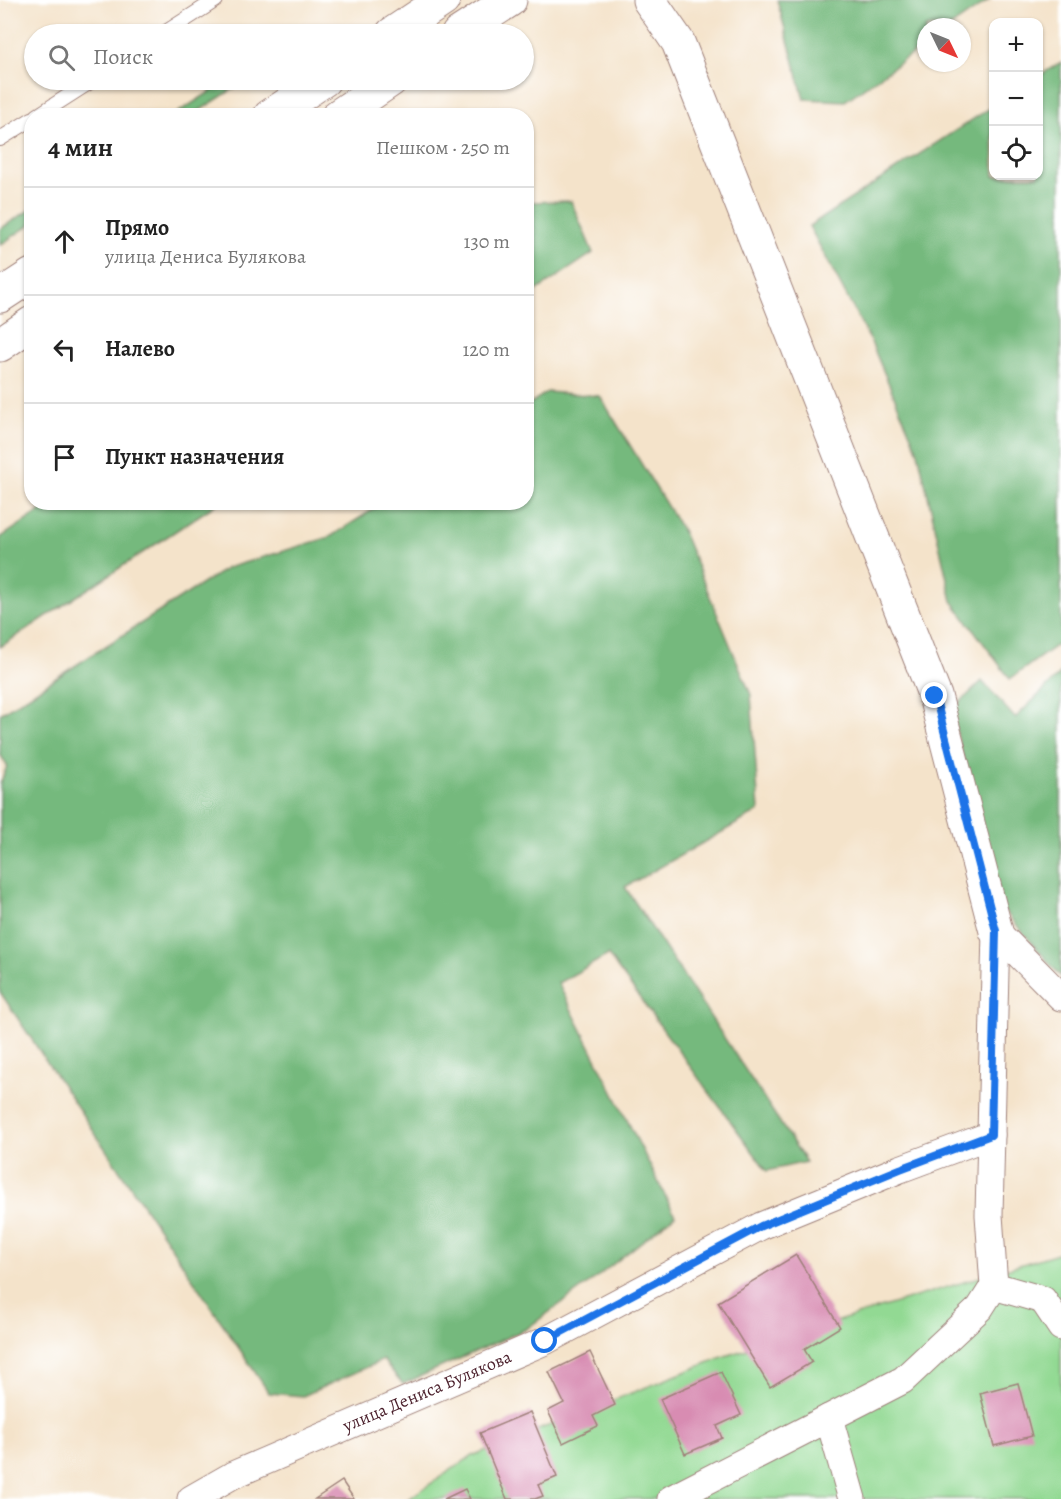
<!DOCTYPE html>
<html lang="ru">
<head>
<meta charset="utf-8">
<style>
  :root { --surface:#fff; --page:#f6f6f6; --text:#222; --muted:#767676; --line:#e0e0e0 }
  body { margin:0; font-family:Alegreya,serif; background:var(--page); color:var(--text) }
  .controls { position:absolute; right:18px; top:18px; display:grid; overflow:hidden; border-radius:12px; box-shadow:0 2px 4px #0004 }
  .controls button { width:54px; height:54px; display:grid; place-items:center; padding:0; border:0; border-bottom:2px solid var(--line); background:var(--surface); color:var(--text); font:30px sans-serif }
  .compass { position:absolute; left:917px; top:18px; width:54px; height:54px; border-radius:50%; background:var(--surface); box-shadow:0 2px 4px #0004; rotate:133deg }
  .stop { position:absolute; width:18px; height:18px; margin:-14px; border:4px solid #1a73e8; border-radius:50%; background:#fff }
  .stop.end { background:#1a73e8; border-color:#fff; box-shadow:0 2px 6px #0008 }
  .list { margin:0; padding:0; list-style:none }
  h2 { display:flex; justify-content:space-between; align-items:center; height:78px; margin:0; padding:0 24px; font-size:26px }
  h2 small { font-size:20px; font-weight:400; color:var(--muted) }
  .list li { display:grid; grid-template-columns:39px 1fr auto; gap:18px; align-items:center; box-sizing:border-box; height:108px; padding:0 24px; border-top:2px solid var(--line) }
  .list b { display:block; font-size:22px; white-space:nowrap }
  .list p { margin:0; font-size:20px; white-space:nowrap; color:var(--muted) }
  .list em { font-size:20px; font-style:normal; color:var(--muted) }
  .icon { flex:none; width:33px; height:33px; fill:none; stroke:currentColor; stroke-width:2; stroke-linecap:round; stroke-linejoin:round }
  .map { position:relative; flex:none; width:1061px; height:1499px; overflow:hidden }
  .search { position:absolute; background:var(--surface); box-shadow:0 2px 4px #0004; left:24px; top:24px; width:510px; height:66px; display:flex; align-items:center; gap:15px; box-sizing:border-box; padding:0 21px; border-radius:33px; color:var(--muted); font-size:22px }
  .panel { position:absolute; background:var(--surface); box-shadow:0 2px 4px #0004; left:24px; top:108px; width:510px; height:402px; border-radius:24px }
  .map>svg:first-child { display:block }
</style>
</head>
<body>
<div class="map">
<svg width="1061" height="1499" viewBox="0 0 1061 1499">
  <rect width="100%" height="100%" fill="#fff"/>
  <filter id="ink" filterUnits="userSpaceOnUse"><feTurbulence type="fractalNoise" baseFrequency=".0167" numOctaves="2"/><feDisplacementMap in="SourceGraphic" scale="12" xChannelSelector="R" yChannelSelector="G"/><feConvolveMatrix kernelMatrix="1 2 1 2 8 2 1 2 1" color-interpolation-filters="sRGB"/></filter>
  <filter id="wash" filterUnits="userSpaceOnUse"><feTurbulence type="fractalNoise" baseFrequency=".008" numOctaves="4" result="noise"/><feDisplacementMap in="SourceGraphic" scale="24" xChannelSelector="R" yChannelSelector="G"/><feGaussianBlur stdDeviation="1.35" result="paint"/><feColorMatrix in="noise" values="0 0 0 0 0 0 0 0 0 0 0 0 0 0 0 0 0 1.4 0 .05"/><feComposite in="paint" operator="in"/></filter>
  <g filter="url(#wash)">
    <rect width="100%" height="100%" fill="#f4e3ca"/>
    <polygon fill="#92d993" stroke="#6e7c5f" stroke-width="1.5" points="1061,1252 1061,1499 408,1499 472,1456 725,1356"/>
    <g fill="#75b97d" stroke="#606c54" stroke-width="1.5">
      <polygon points="777,0 989,0 950,27 926,27 926,44 845,101 804,99"/>
      <polygon points="1061,62 1061,642 1010,679 952,601 918,452 870,340 809,226 993,106 994,176 1038,176 1039,76"/>
      <polygon points="228,80 247,80 193,115 174,115"/>
      <polygon points="571,201 593,253 527,297 527,202"/>
      <polygon points="31,209 31,224 0,245 0,229"/>
      <polygon points="547,392 600,396 683,532 751,695 759,811 625,887 806,1162 767,1171 608,955 558,983 675,1215 592,1281 526,1329 403,1384 383,1360 303,1396 269,1393 0,992 0,784 7,766 0,754 0,714 227,568 330,537 383,503 526,502 527,406"/>
      <polygon points="54,502 218,502 218,503 0,647 0,538"/>
      <polygon points="1061,673 1061,977 1002,908 951,711 982,681 1015,718"/>
    </g>
    <g id="blocks">
      <g fill="#d88cb2">
        <polygon points="796,1255 840,1327 804,1349 812,1362 770,1387 718,1302"/>
        <polygon points="590,1352 615,1405 593,1416 598,1426 563,1443 548,1411 564,1403 549,1372"/>
        <polygon points="721,1372 741,1415 717,1426 722,1438 685,1454 660,1399"/>
        <polygon points="1018,1383 1032,1436 994,1446 980,1393"/>
        <polygon points="530,1412 557,1477 538,1485 543,1496 535,1499 507,1499 480,1433"/>
        <polygon points="342,1481 354,1499 315,1499"/>
        <polygon points="465,1489 470,1499 444,1499"/>
      </g>
    </g>
  </g>
  <g filter="url(#ink)">
    <use href="#blocks" fill-opacity="0" stroke="#9f817a" stroke-width="1.5"/>
    <g fill="none" stroke-linecap="round" stroke-linejoin="round">
      <defs>
        <g id="service">
          <polyline points="163,34 216,0"/>
          <polyline points="37,116 93,80"/>
          <polyline points="0,139 32,119"/>
        </g>
        <g id="minor">
          <polyline points="996,931 1061,997"/>
          <polyline points="994,1286 1043,1300 1061,1327"/>
          <polyline points="829,1418 852,1499"/>
          <polyline points="191,1499 233,1475 545,1341 761,1226 900,1169 991,1135"/>
          <polyline points="671,1499 903,1380 980,1308 994,1286 989,1215 996,931"/>
        </g>
        <polyline id="tertiary" points="649,0 678,42 935,696 996,931"/>
        <g id="secondary">
          <polyline points="392,34 443,0"/>
          <polyline points="458,34 510,0"/>
          <polyline points="270,116 324,80"/>
          <polyline points="338,116 391,80"/>
          <polyline points="0,296 32,275"/>
          <polyline points="0,345 32,323"/>
        </g>
      </defs>
      <use href="#service" stroke="#9f817a" stroke-width="16"/>
      <use href="#minor" stroke="#9f817a" stroke-width="29"/>
      <use href="#tertiary" stroke="#9f817a" stroke-width="35"/>
      <use href="#secondary" stroke="#9f817a" stroke-width="35"/>
      <use href="#service" stroke="#fff" stroke-width="14"/>
      <use href="#minor" stroke="#fff" stroke-width="27"/>
      <use href="#tertiary" stroke="#fff" stroke-width="33"/>
      <use href="#secondary" stroke="#fff" stroke-width="33"/>
    </g>
  </g>
  <g fill="none" stroke-linecap="round" stroke-linejoin="round" filter="url(#ink)">
    <polyline stroke="#1a73e8" stroke-width="8" points="545,1341 761,1226 900,1169 991,1135 996,931 935,696"/>
  </g>
  <g text-anchor="middle" stroke-width="4.5" stroke-linejoin="round" paint-order="stroke">
    <g font-size="18" fill="#4a1f2b" stroke="#fff">
      <text transform="translate(427 1391) rotate(-23)" y="6">улица Дениса Булякова</text>
    </g>
  </g>
</svg>
<div class="controls">
<button>+</button>
<button>−</button>
<button><svg class="icon" aria-label="locate" viewBox="0 0 24 24"><circle cx="12" cy="12" r="6"/><path d="M12 2v4M12 18v4M2 12h4M18 12h4"/></svg></button>
</div>
<svg class="compass" viewBox="-18 -18 36 36"><path d="M0-13l5 13h-10z" fill="#e53935"/><path d="M0 13l5-13h-10z" fill="#767676"/></svg>
<div class="stop" style="left:545px;top:1341px"></div>
<div class="stop end" style="left:935px;top:696px"></div>
<div class="search"><svg class="icon" aria-label="search" viewBox="0 0 24 24"><circle cx="10" cy="10" r="6"/><path d="M15 15l6 6"/></svg>Поиск</div>
<section class="panel">
<h2>4 мин<small>Пешком · 250 m</small></h2>
<ul class="list">
<li><svg class="icon" aria-label="ahead" viewBox="0 0 24 24"><path d="M12 20V5M6 11l6-6 6 6"/></svg><div><b>Прямо</b><p>улица Дениса Булякова</p></div><em>130 m</em></li>
<li><svg class="icon" aria-label="left" viewBox="0 0 24 24"><path d="M17 20v-9H6M10 6l-5 5 5 5"/></svg><div><b>Налево</b></div><em>120 m</em></li>
<li><svg class="icon" aria-label="arrive" viewBox="0 0 24 24"><path d="M6 21V4h12l-3 4 3 4H6"/></svg><div><b>Пункт назначения</b></div></li>
</ul>
</section>
</div>
</body>
</html>
